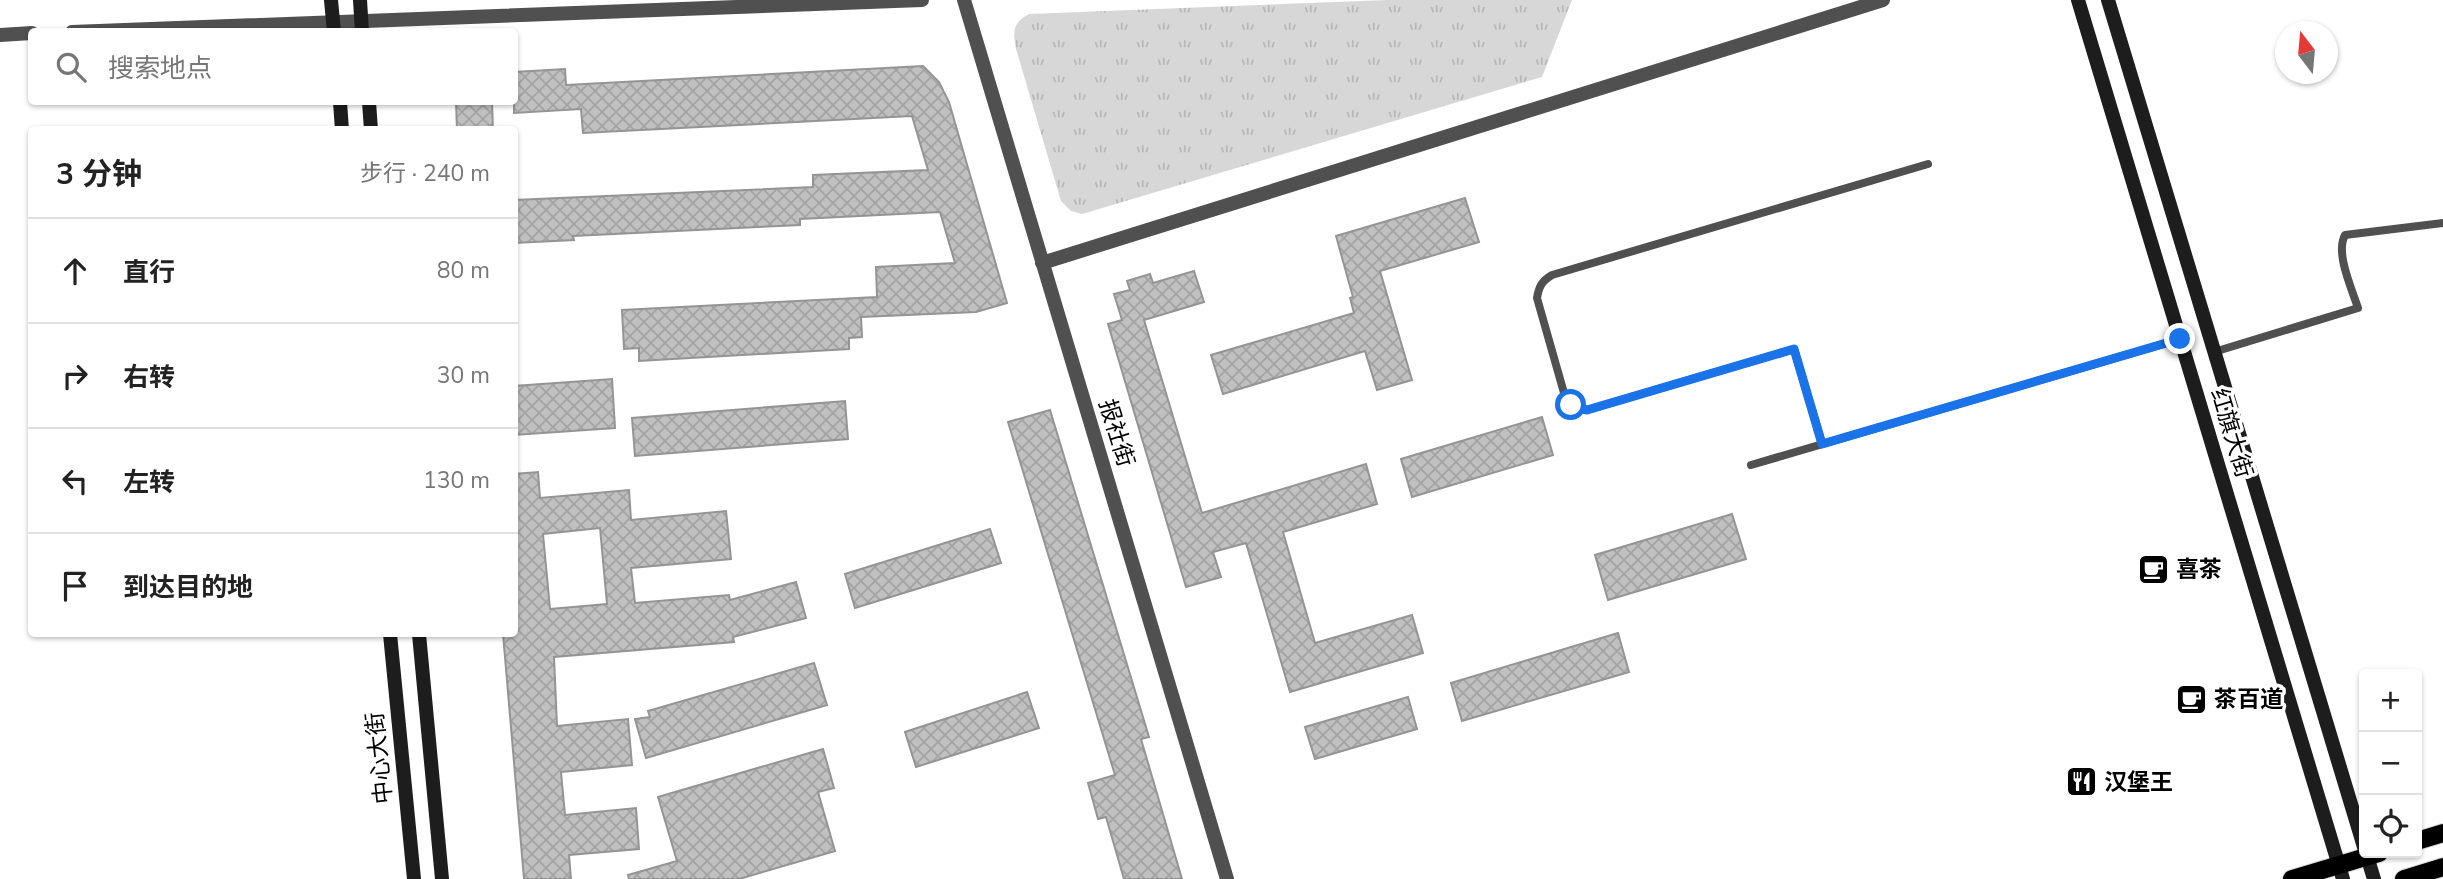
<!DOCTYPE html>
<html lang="zh">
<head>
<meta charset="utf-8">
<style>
  :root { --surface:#fff; --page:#f2f2f2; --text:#222; --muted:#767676; --line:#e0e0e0 }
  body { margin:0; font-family:"Nunito Sans","Noto Sans SC",sans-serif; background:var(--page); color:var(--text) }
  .controls { position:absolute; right:21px; bottom:21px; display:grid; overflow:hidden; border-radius:7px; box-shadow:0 2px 5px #0004 }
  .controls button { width:63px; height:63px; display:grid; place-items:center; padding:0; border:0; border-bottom:2px solid var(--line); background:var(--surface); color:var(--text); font:35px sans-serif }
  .compass { position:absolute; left:2275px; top:21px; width:63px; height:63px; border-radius:50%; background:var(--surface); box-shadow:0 2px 5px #0004; rotate:344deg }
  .stop { position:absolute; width:21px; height:21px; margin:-16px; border:5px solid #1a73e8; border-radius:50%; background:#fff }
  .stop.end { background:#1a73e8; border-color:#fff; box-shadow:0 2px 7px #0008 }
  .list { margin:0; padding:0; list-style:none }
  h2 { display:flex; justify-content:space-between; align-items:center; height:91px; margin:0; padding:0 28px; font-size:30px }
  h2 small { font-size:23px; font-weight:400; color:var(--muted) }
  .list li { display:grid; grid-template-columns:46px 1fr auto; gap:21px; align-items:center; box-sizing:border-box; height:105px; padding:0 28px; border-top:2px solid var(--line) }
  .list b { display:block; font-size:26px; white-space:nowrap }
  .list em { font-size:23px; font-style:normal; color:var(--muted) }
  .icon { flex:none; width:38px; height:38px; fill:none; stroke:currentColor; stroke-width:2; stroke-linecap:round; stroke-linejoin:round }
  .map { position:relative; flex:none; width:2443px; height:879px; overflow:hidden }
  .search { position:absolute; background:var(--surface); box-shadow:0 2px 5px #0004; left:28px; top:28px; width:490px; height:77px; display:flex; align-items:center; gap:18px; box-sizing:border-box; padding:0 24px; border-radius:7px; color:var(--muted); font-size:26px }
  .panel { position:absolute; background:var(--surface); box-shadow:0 2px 5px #0004; left:28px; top:126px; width:490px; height:511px; border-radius:7px }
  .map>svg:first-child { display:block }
</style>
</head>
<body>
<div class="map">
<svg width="2443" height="879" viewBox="0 0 2443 879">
  <defs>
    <pattern id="grass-tufts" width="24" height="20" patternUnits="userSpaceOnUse" patternTransform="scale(1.75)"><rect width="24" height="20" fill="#d7d7d7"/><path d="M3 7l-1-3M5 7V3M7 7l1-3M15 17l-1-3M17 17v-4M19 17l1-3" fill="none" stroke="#b7b7b7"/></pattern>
    <pattern id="building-cross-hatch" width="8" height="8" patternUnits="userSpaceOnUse" patternTransform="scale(1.75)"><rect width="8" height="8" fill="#c0c0c0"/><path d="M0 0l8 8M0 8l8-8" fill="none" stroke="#a3a3a3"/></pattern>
  </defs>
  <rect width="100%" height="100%" fill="#fff"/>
  <path fill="url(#grass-tufts)" d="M1387 0H1572L1542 77 1082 214 1071 211 1061 201 1016 49C1013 32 1012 23 1029 14Z"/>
  <g fill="url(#building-cross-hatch)" stroke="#949494" stroke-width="2" fill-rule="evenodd">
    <polygon points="923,66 939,82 949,102 1007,303 976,312 861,317 862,337 849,338 849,349 639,361 639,348 624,349 622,310 877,297 876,267 955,263 940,212 800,219 800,225 573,236 574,240 514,243 514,200 813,187 813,175 928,170 912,116 583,133 581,109 514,113 514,72 565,69 566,85"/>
    <polygon points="456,102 492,102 493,130 457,130"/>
    <polygon points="1465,198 1479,242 1380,271 1412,380 1377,390 1365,351 1223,394 1211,355 1354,313 1350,298 1353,297 1336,236"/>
    <polygon points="1194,271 1204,302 1144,320 1202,513 1366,464 1377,504 1283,532 1315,643 1412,615 1423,653 1290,692 1246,543 1213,552 1221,577 1186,587 1108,324 1122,320 1114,294 1130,290 1127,281 1150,274 1153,283"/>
    <polygon points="612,379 615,428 514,435 514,386"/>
    <polygon points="845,401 848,439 635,456 632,418"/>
    <polygon points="1050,410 1149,737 1141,739 1182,879 1124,879 1106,817 1098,819 1088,783 1115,775 1008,422"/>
    <polygon points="1542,417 1553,455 1412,497 1401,459"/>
    <path d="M538 472 540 498 629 490 631 520 726 511 731 559 631 568 635 603 729 595 730 600 796 582 806 618 733 637 734 642 554 657 557 726 628 719 632 765 561 772 565 815 636 808 639 849 569 855 571 879H524L503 634H514V474ZM600 528 607 604 550 609 543 534Z"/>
    <polygon points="1732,514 1746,559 1608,600 1595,555"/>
    <polygon points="990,529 1001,563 855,608 845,574"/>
    <polygon points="1618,633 1629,672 1462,721 1451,683"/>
    <polygon points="814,663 827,705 646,758 635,719 650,717 648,711"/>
    <polygon points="1027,692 1039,728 916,767 905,732"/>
    <polygon points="1408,697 1417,729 1315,759 1305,727"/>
    <polygon points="823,749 834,788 818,792 835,851 739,879 629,879 628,875 677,861 658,797"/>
  </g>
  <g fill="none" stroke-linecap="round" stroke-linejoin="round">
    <defs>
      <g id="primary">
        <polyline points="2417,841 2443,833"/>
        <polyline points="2292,879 2379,853"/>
        <polyline points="2404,879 2443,867"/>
      </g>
    </defs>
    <use href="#primary" stroke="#dbdbdb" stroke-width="20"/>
    <g stroke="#505050" stroke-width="8">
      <path d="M2214 352 2358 308C2352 289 2335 253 2345 235L2443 223"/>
      <path d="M1822 444 1794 349 1587 410 1577 409 1566 400 1537 298C1539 286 1542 281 1552 275L1928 164"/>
      <polyline points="1751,465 2180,339"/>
    </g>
    <polyline stroke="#505050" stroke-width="14" points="1042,263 1883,0"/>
    <g stroke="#505050" stroke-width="14">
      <polyline points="964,0 1227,879"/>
      <polyline points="72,32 922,0"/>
      <polyline points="0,35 32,33"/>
    </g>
    <g stroke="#1d1d1d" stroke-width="14">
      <polyline points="331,0 334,32"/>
      <polyline points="360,0 362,32"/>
      <polyline points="2078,0 2343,879"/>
      <polyline points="2108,0 2364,847"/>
      <polyline points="340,102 342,130"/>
      <polyline points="369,102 371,130"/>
      <polyline points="390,634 414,879"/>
      <polyline points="419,634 442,879"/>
      <polyline points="2366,853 2374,879"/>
    </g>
    <use href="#primary" stroke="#000" stroke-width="18"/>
  </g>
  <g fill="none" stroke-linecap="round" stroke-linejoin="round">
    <polyline stroke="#1a73e8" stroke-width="9" points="1571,405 1587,410 1794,349 1822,444 2180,339"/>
  </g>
  <defs>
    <symbol id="cafe-square" viewBox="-11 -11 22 22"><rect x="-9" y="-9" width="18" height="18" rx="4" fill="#000" stroke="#fff"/><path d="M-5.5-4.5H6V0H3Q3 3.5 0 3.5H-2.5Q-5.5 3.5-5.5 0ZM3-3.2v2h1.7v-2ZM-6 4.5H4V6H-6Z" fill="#fff"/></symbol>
    <symbol id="restaurant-square" viewBox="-11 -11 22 22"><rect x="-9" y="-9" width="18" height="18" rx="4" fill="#000" stroke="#fff"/><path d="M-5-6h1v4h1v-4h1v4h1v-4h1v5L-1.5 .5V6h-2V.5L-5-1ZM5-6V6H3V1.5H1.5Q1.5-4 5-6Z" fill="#fff"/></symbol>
  </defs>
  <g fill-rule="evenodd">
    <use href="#cafe-square" x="2136" y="552" width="35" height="35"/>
    <use href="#cafe-square" x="2174" y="682" width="35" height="35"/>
    <use href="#restaurant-square" x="2064" y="764" width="35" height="35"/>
  </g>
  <g text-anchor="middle" stroke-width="7" stroke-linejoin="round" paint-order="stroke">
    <g font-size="23" fill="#000" stroke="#fff">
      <text transform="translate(1117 433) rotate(73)" y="8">报社街</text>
      <text transform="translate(2232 433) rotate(73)" y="8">红旗大街</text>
      <text transform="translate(379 758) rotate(-96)" y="8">中心大街</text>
    </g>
    <g font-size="23" font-weight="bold" fill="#000" stroke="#fff" text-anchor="start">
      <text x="2176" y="577">喜茶</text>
      <text x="2214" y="707">茶百道</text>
      <text x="2104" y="790">汉堡王</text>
    </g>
  </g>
</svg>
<div class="controls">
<button>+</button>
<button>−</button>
<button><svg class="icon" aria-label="locate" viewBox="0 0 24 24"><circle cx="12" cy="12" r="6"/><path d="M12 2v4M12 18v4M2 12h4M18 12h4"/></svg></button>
</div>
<svg class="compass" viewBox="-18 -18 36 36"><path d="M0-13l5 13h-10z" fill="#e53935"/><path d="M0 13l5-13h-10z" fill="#767676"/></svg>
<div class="stop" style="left:1571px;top:405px"></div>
<div class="stop end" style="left:2180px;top:339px"></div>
<div class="search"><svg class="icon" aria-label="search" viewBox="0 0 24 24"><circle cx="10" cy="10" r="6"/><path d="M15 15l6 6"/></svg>搜索地点</div>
<section class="panel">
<h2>3 分钟<small>步行 · 240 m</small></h2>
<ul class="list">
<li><svg class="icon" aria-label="ahead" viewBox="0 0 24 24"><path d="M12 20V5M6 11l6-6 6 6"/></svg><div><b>直行</b></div><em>80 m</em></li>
<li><svg class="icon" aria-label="right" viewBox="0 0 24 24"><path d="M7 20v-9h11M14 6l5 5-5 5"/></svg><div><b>右转</b></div><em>30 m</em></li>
<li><svg class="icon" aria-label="left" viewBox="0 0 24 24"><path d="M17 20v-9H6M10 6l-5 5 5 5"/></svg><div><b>左转</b></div><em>130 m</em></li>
<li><svg class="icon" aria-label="arrive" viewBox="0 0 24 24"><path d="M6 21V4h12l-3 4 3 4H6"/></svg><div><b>到达目的地</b></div></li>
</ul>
</section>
</div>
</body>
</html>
